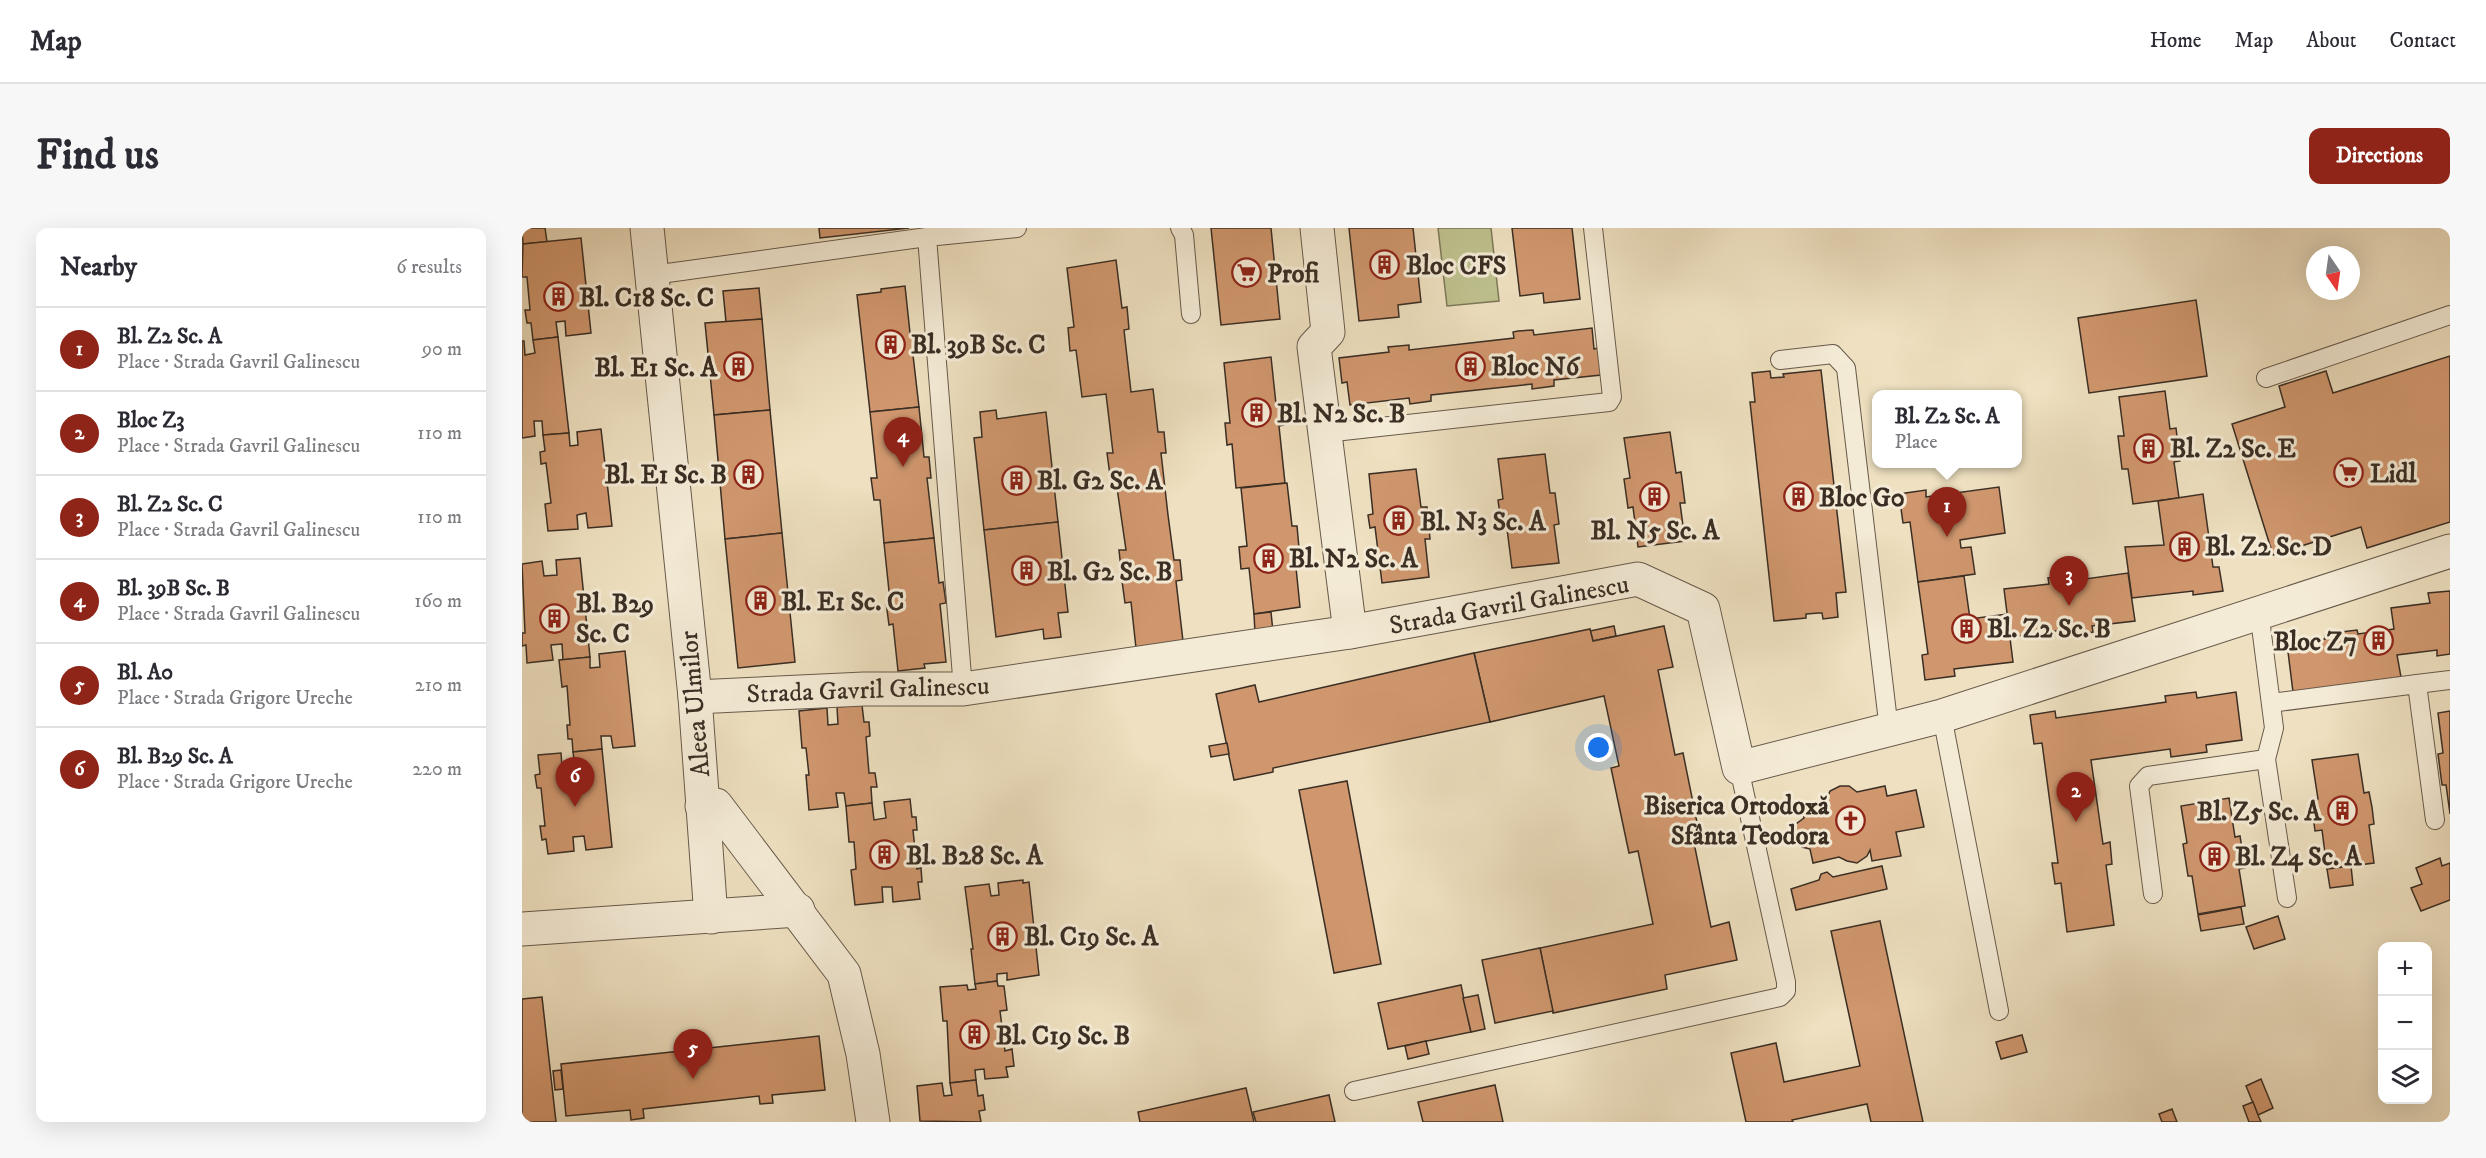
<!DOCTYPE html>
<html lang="en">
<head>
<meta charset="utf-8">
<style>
  :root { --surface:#fff; --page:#f7f7f7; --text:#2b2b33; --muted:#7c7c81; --line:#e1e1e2; --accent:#8f2418 }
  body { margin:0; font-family:"IM FELL DW Pica",serif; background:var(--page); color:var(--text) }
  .controls { position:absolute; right:18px; bottom:18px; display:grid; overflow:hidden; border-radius:12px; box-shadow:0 6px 24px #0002 }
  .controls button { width:54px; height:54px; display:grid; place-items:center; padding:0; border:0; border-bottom:2px solid var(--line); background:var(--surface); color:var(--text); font:30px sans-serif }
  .compass { position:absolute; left:1784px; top:18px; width:54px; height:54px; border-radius:50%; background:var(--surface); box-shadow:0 6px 24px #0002; rotate:167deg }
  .you { position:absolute; left:1077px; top:520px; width:21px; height:21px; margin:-15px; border:4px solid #fff; border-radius:50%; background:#1a73e8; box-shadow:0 0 0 9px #1a73e833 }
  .badge { display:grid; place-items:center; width:39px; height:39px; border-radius:50%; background:var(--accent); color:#fff; font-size:20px; font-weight:700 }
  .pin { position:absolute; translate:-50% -50px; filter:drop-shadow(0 2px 3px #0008) }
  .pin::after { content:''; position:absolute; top:32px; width:21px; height:18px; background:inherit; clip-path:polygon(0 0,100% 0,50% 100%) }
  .popup { position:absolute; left:1350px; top:162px; width:150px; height:78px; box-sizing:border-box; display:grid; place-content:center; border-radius:12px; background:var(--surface); filter:drop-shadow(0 2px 4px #0005); font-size:20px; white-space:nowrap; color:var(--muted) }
  .popup b { font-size:22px; color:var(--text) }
  .popup::after { content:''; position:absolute; left:50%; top:100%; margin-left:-12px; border:12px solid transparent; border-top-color:var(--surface) }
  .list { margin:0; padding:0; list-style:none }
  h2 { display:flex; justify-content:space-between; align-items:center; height:78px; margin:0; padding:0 24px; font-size:26px }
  h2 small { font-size:20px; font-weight:400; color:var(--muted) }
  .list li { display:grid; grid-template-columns:39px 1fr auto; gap:18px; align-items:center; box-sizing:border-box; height:84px; padding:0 24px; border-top:2px solid var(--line) }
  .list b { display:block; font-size:22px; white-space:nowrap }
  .list p { margin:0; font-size:20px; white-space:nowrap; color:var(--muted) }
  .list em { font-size:20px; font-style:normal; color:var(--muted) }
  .icon { flex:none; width:33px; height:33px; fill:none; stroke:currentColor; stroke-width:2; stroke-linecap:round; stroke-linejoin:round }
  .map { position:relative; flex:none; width:1928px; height:894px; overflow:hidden; border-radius:12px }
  header { display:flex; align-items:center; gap:36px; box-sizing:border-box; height:84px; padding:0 30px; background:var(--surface); border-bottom:2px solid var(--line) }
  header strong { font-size:28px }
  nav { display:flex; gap:33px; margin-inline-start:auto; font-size:21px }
  .intro { display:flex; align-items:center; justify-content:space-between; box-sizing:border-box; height:144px; padding:0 36px }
  h1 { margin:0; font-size:42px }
  .button { padding:15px 27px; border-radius:12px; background:var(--accent); color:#fff; font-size:21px; font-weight:700 }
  main { display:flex; gap:36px; padding:0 36px }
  aside { flex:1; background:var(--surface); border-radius:12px; box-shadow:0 6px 24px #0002 }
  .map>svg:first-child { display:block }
</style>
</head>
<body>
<header>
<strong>Map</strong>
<nav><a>Home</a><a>Map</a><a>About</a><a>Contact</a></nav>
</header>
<div class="intro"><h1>Find us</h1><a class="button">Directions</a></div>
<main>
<aside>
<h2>Nearby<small>6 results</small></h2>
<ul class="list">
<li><span class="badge">1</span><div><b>Bl. Z2 Sc. A</b><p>Place · Strada Gavril Galinescu</p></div><em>90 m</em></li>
<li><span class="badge">2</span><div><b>Bloc Z3</b><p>Place · Strada Gavril Galinescu</p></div><em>110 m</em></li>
<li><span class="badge">3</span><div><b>Bl. Z2 Sc. C</b><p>Place · Strada Gavril Galinescu</p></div><em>110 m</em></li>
<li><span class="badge">4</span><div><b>Bl. 39B Sc. B</b><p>Place · Strada Gavril Galinescu</p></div><em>160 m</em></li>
<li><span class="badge">5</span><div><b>Bl. A0</b><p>Place · Strada Grigore Ureche</p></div><em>210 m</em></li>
<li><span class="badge">6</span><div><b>Bl. B29 Sc. A</b><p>Place · Strada Grigore Ureche</p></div><em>220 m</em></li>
</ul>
</aside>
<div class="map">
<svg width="1928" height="894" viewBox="0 0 1928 894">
  <rect width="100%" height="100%" fill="#eee0c0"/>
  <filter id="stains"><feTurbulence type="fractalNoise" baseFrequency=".00333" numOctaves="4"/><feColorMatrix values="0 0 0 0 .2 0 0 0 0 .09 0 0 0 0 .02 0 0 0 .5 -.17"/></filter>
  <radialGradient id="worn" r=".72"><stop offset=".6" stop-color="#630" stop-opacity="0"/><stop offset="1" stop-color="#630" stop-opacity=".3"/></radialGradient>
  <polygon fill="#bec18e" stroke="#7c7859" stroke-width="1.5" points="916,0 969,0 977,73 925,78"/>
  <g fill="#d0976e" stroke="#3a2e24" stroke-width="1.5">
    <polygon points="0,0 23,0 25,14 1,16"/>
    <polygon points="297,0 387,0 298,10"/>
    <polygon points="689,0 749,0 758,91 699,97"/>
    <polygon points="827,0 891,0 899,74 876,77 877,89 837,93"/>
    <polygon points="990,0 1050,0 1058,71 1022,75 1021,65 998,68"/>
    <polygon points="59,10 69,105 44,108 43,93 34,94 36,109 11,112 9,95 5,95 3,82 8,82 5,49 0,49 1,16"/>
    <polygon points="594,32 600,80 605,79 607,101 602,102 609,164 631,161 636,204 642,204 644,225 639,225 646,287 652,332 658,332 660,352 654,353 661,413 614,420 609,374 603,375 600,353 606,352 606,350 600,351 597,322 604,322 593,246 588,247 585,225 591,225 584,166 560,169 554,122 548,123 546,100 552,99 545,40"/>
    <polygon points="383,58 388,105 394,105 396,126 391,127 397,179 348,184 335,67 359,64 359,61"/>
    <polygon points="237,60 240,91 204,94 201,63"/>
    <polygon points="1674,72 1685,148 1567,165 1556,90"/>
    <polygon points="240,91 248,182 192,187 183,95"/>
    <polygon points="1070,100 1072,121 1076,120 1079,147 1032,152 1032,158 1010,161 1010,156 909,167 909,173 888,176 887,170 828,177 825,154 820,155 817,130 867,124 866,119 887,117 887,122 992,110 991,104 996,103 1011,102 1012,107"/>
    <polygon points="36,109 47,205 21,207 20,193 12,193 13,208 0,210 0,113 2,113 3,127 13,125 11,112"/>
    <polygon points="1928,128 1928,294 1845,320 1839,299 1751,327 1710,196 1763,179 1757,158 1804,143 1811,165"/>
    <polygon points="749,129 754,176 760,176 762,197 757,198 763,255 714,260 710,216 705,217 703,195 708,195 702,135"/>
    <polygon points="1299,142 1324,364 1314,365 1316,389 1301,391 1300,385 1297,385 1284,386 1284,390 1252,393 1228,174 1233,174 1230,145 1248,143 1249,150 1262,149 1261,146"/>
    <polygon points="1643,163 1648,201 1654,200 1658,233 1652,234 1657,270 1611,276 1606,241 1600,241 1596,208 1602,208 1597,169"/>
    <polygon points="397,179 402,229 407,229 409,250 405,250 412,310 362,315 358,272 352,272 349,250 355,250 348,184"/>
    <polygon points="248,182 260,305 203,311 192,187"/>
    <polygon points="474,182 475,191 524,184 536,294 462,302 452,210 460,209 458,184"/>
    <polygon points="79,201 90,298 66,300 64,285 55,287 56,301 26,303 23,276 29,275 24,235 19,236 18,224 23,223 21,207 47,205 48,218 56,217 55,204"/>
    <polygon points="1148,204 1154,245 1159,244 1163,275 1158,275 1163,313 1116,319 1111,279 1106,280 1102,251 1108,250 1102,210"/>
    <polygon points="1023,226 1028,265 1033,265 1037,296 1032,297 1037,335 990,340 985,301 980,302 976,272 981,271 976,231"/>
    <polygon points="894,241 899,279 905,279 908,311 903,311 907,349 860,355 853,299 848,300 846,287 851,286 847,246"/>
    <polygon points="765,255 770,298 775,298 777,320 772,320 778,379 732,386 727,340 719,341 717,319 725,318 719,260"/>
    <polygon points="1477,259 1483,305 1438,312 1439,320 1449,319 1453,346 1396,354 1388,294 1381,295 1377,266 1404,262 1404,269"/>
    <polygon points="1681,266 1691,339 1697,339 1701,363 1671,367 1671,363 1610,370 1603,319 1642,317 1636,273"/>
    <polygon points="536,294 546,384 536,385 539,409 522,411 521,401 474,409 462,302"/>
    <polygon points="260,305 273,434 216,440 203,311"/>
    <polygon points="412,310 417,355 421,354 424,375 418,376 424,434 402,436 403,440 376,443 371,396 367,397 364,374 368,373 362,315"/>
    <polygon points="58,330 68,429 41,432 40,416 29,417 31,432 5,435 4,417 0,418 0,405 3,405 0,336 20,333 22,348 35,347 34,332"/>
    <polygon points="1606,345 1613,393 1570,398 1571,404 1550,407 1549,401 1488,409 1482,361 1527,356 1526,350 1548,347 1549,353"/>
    <polygon points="1442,348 1448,391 1485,386 1491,434 1432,441 1433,448 1403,452 1400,427 1406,426 1396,354"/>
    <polygon points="1928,363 1928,426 1915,428 1915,422 1875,427 1879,449 1771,464 1765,416 1803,411 1803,407 1819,404 1835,402 1836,406 1872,401 1869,380 1908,375 1906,365"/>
    <polygon points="749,384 751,404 733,405 732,386"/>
    <polygon points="1092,398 1094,408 1071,413 1068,403"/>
    <polygon points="1142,398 1151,439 1136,442 1153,527 1161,525 1178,609 1171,610 1189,699 1207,694 1215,732 1143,747 1145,761 1031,785 1018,720 1131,696 1116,623 1107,625 1089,540 1097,538 1082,468 968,494 952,425 1068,401 1071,413"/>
    <polygon points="103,423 113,518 91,520 89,508 79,508 80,521 51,524 50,511 46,511 45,497 48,497 45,458 40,459 37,432 68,429 68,440 78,439 77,426"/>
    <polygon points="952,425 968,494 751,540 751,544 712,552 694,466 733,457 737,474"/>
    <polygon points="1674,464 1675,470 1714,464 1720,512 1684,517 1685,524 1649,529 1648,521 1569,532 1581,616 1588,614 1590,636 1584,637 1592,697 1545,704 1539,655 1533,656 1530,635 1536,635 1520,515 1512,516 1508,487 1533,483 1534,490 1603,480 1644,474 1643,468"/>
    <polygon points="340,477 342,494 347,494 348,508 344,509 347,545 353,545 355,559 349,559 350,575 324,578 322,565 314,565 316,579 287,582 284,547 287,547 284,520 280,520 277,483 305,480 306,497 316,496 315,479"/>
    <polygon points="1928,483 1928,586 1924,557 1920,557 1916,526 1921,525 1916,485"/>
    <polygon points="705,515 707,526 689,529 687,518"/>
    <polygon points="80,521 90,619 64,622 62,608 51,609 52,623 26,626 24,611 20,612 18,598 23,598 19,560 15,560 13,547 18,546 16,527 39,525 40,539 53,538 51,524"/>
    <polygon points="1836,526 1842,565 1847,564 1850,579 1852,596 1847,597 1852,635 1805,641 1800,602 1793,603 1789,572 1796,571 1790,532"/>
    <polygon points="825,553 859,736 812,745 777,562"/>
    <polygon points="1318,558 1327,558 1335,564 1363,558 1365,568 1394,562 1402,599 1374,604 1379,628 1350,633 1348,622 1345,628 1335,635 1325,633 1317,629 1291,635 1288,621 1280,619 1270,610 1274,596 1282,590 1279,576 1305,571 1308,563"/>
    <polygon points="1707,570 1713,609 1718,608 1723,640 1717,641 1723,678 1676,686 1670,648 1666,648 1661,616 1665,615 1659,578"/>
    <polygon points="388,571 390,589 394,589 395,602 391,602 395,641 399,640 400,654 396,654 398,671 371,674 370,659 360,659 361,674 333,677 329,642 334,641 332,614 327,614 324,578 350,575 352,592 364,590 362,574"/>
    <polygon points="1918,630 1920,638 1928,635 1928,672 1899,683 1889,660 1900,656 1894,640"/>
    <polygon points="1360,638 1365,661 1274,682 1269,661 1297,652 1299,646 1305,644 1311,649"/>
    <polygon points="1829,638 1831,657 1808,660 1805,641"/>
    <polygon points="501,652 501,655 507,654 517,747 485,752 485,745 475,746 475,753 453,756 449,721 451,721 443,659 467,656 469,668 477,667 476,655"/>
    <polygon points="1719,679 1722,696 1679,703 1676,687"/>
    <polygon points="1756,688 1763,711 1732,721 1724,699"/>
    <polygon points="1358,693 1401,894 1349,894 1345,876 1270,892 1271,894 1224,894 1209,825 1254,815 1262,854 1338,838 1309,703"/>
    <polygon points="1018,720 1031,783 973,795 960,732"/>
    <polygon points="475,753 476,758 482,758 485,782 478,783 483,823 490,821 492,838 484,839 486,849 463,851 462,841 453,842 454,852 428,855 425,793 421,793 418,759 445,757 446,762 454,761 453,756"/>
    <polygon points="939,757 949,804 866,821 856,775"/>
    <polygon points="956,767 963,801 949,804 941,770"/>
    <polygon points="20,769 34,894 0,894 0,771"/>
    <polygon points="1500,807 1505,824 1479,831 1474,814"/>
    <polygon points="297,808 303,862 250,867 251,875 238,876 237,868 121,881 122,890 109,892 108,882 44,888 39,836"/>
    <polygon points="904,813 907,826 886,831 883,818"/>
    <polygon points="39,842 41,861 33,862 31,843"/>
    <polygon points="1739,851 1751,880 1736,887 1724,858"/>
    <polygon points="454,852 456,868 461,867 463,882 457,883 459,894 398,893 395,858 420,855 422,868 430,867 428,855"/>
    <polygon points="973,857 981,894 901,894 896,874"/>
    <polygon points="724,860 732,894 618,894 616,884"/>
    <polygon points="807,867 813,894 734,894 731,884"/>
    <polygon points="1731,874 1736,887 1739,894 1727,894 1721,878"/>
    <polygon points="1650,881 1655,894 1640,894 1637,886"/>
  </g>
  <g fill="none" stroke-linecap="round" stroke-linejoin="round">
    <defs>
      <g id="service">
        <polyline points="658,0 662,7 669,86"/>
        <polyline points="131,47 405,9"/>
        <polyline points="1258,132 1311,126 1324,140 1367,502"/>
        <polyline points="1744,150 1928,87"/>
        <polyline points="803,205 1087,174 1090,169 1071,0"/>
        <polyline points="1737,383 1752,500 1744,531 1765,670"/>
        <polyline points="1895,456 1928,452"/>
        <polyline points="441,461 405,9 495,0"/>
        <polyline points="1749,475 1895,456 1913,592"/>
        <polyline points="1420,488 1477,783"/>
        <polyline points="1631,666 1617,558 1626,548 1744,531"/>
        <polyline points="832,863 1258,769 1264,763 1264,754 1217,540"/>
      </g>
      <g id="minor">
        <polyline points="125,0 173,469 189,689"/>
        <polyline points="795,0 806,104 792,119 828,404"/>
        <polyline points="173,469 342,461 441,461 828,404 1116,351 1181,381 1217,540 1420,488 1928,323"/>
        <polyline points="180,578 194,577 322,746 341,826 351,894"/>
        <polyline points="0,701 276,682"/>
      </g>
    </defs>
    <use href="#service" stroke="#675a4b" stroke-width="20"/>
    <use href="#minor" stroke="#675a4b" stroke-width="35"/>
    <use href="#service" stroke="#f4ebd6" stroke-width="18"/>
    <use href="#minor" stroke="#f4ebd6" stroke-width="33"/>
  </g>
  <defs>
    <symbol id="building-ring" viewBox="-11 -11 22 22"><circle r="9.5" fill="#f4ebd6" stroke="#8f2418" stroke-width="1.5"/><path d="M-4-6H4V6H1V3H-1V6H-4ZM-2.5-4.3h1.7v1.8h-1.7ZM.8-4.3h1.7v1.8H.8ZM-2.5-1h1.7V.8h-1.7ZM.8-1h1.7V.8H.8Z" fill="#8f2418"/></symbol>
    <symbol id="supermarket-ring" viewBox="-11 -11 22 22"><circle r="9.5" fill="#f4ebd6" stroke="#8f2418" stroke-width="1.5"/><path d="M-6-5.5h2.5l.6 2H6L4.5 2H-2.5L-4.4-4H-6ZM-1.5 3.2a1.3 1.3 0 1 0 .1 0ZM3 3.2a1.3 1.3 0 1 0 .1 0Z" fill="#8f2418"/></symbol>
    <symbol id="church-ring" viewBox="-11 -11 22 22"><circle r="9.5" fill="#f4ebd6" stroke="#8f2418" stroke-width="1.5"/><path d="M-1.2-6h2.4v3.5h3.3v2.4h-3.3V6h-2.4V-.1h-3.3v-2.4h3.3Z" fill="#8f2418"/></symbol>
  </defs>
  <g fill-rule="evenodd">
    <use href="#building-ring" x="846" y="20" width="33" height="33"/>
    <use href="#supermarket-ring" x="708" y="28" width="33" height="33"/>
    <use href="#building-ring" x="20" y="52" width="33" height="33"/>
    <use href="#building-ring" x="352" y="100" width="33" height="33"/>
    <use href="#building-ring" x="932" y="122" width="33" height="33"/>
    <use href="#building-ring" x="200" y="122" width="33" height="33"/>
    <use href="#building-ring" x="718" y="168" width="33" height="33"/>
    <use href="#building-ring" x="1610" y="204" width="33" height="33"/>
    <use href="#supermarket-ring" x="1810" y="228" width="33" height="33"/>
    <use href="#building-ring" x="210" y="230" width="33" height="33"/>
    <use href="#building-ring" x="478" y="236" width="33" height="33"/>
    <use href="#building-ring" x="1116" y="252" width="33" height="33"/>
    <use href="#building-ring" x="1260" y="252" width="33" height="33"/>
    <use href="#building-ring" x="860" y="276" width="33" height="33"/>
    <use href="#building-ring" x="1646" y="302" width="33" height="33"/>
    <use href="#building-ring" x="730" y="314" width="33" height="33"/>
    <use href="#building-ring" x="488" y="326" width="33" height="33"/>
    <use href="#building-ring" x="222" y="356" width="33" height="33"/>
    <use href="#building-ring" x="16" y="374" width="33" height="33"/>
    <use href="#building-ring" x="1428" y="384" width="33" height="33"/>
    <use href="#building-ring" x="1840" y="396" width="33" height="33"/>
    <use href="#building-ring" x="1804" y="566" width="33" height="33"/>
    <use href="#church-ring" x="1312" y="576" width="33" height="33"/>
    <use href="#building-ring" x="346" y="610" width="33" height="33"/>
    <use href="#building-ring" x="1676" y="612" width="33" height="33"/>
    <use href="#building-ring" x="464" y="692" width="33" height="33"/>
    <use href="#building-ring" x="436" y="790" width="33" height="33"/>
  </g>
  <g text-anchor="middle" stroke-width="6" stroke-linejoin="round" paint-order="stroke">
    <g font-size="26" font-weight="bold" fill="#3a2e24" stroke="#f4ebd6" text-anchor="start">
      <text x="884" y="46">Bloc CFS</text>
      <text x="745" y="54">Profi</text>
      <text x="57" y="78">Bl. C18 Sc. C</text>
      <text x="389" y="125">Bl. 39B Sc. C</text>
      <text x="969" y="147">Bloc N6</text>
      <text x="195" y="148" text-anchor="end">Bl. E1 Sc. A</text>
      <text x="755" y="194">Bl. N2 Sc. B</text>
      <text x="1648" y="229">Bl. Z2 Sc. E</text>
      <text x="1848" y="254">Lidl</text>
      <text x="205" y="255" text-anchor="end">Bl. E1 Sc. B</text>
      <text x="515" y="261">Bl. G2 Sc. A</text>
      <text x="1297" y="278">Bloc G0</text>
      <text x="898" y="302">Bl. N3 Sc. A</text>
      <text x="1133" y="311" text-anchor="middle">Bl. N5 Sc. A</text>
      <text x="1683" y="327">Bl. Z2 Sc. D</text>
      <text x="767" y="339">Bl. N2 Sc. A</text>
      <text x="525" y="352">Bl. G2 Sc. B</text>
      <text x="259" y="382">Bl. E1 Sc. C</text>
      <text x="54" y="384">Bl. B29<tspan x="54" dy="30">Sc. C</tspan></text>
      <text x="1465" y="409">Bl. Z2 Sc. B</text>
      <text x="1835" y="422" text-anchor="end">Bloc Z7</text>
      <text x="1307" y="586" text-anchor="end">Biserica Ortodoxă<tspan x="1307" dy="30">Sfânta Teodora</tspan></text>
      <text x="1799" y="592" text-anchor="end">Bl. Z5 Sc. A</text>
      <text x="384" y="636">Bl. B28 Sc. A</text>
      <text x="1713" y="637">Bl. Z4 Sc. A</text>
      <text x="502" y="717">Bl. C19 Sc. A</text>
      <text x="474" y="816">Bl. C19 Sc. B</text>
    </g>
    <g font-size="26" fill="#3a2e24" stroke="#f4ebd6">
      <text transform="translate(987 376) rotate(-10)" y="9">Strada Gavril Galinescu</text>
      <text transform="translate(346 461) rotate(-2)" y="9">Strada Gavril Galinescu</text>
      <text transform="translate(172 476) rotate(-95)" y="9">Aleea Ulmilor</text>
    </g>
  </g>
  <rect width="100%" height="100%" filter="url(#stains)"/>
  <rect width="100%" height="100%" fill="url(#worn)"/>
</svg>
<div class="controls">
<button>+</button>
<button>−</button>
<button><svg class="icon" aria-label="layers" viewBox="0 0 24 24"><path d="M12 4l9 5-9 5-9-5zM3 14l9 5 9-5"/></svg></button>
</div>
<svg class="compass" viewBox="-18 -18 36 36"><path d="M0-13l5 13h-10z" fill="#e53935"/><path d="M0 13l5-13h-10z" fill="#7c7c81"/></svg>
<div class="you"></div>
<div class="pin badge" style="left:1425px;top:309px">1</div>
<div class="popup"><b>Bl. Z2 Sc. A</b>Place</div>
<div class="pin badge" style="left:1554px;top:594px">2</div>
<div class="pin badge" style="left:1547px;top:378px">3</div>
<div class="pin badge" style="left:381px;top:239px">4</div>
<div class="pin badge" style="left:171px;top:851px">5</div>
<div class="pin badge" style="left:53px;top:579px">6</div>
</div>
</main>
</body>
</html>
